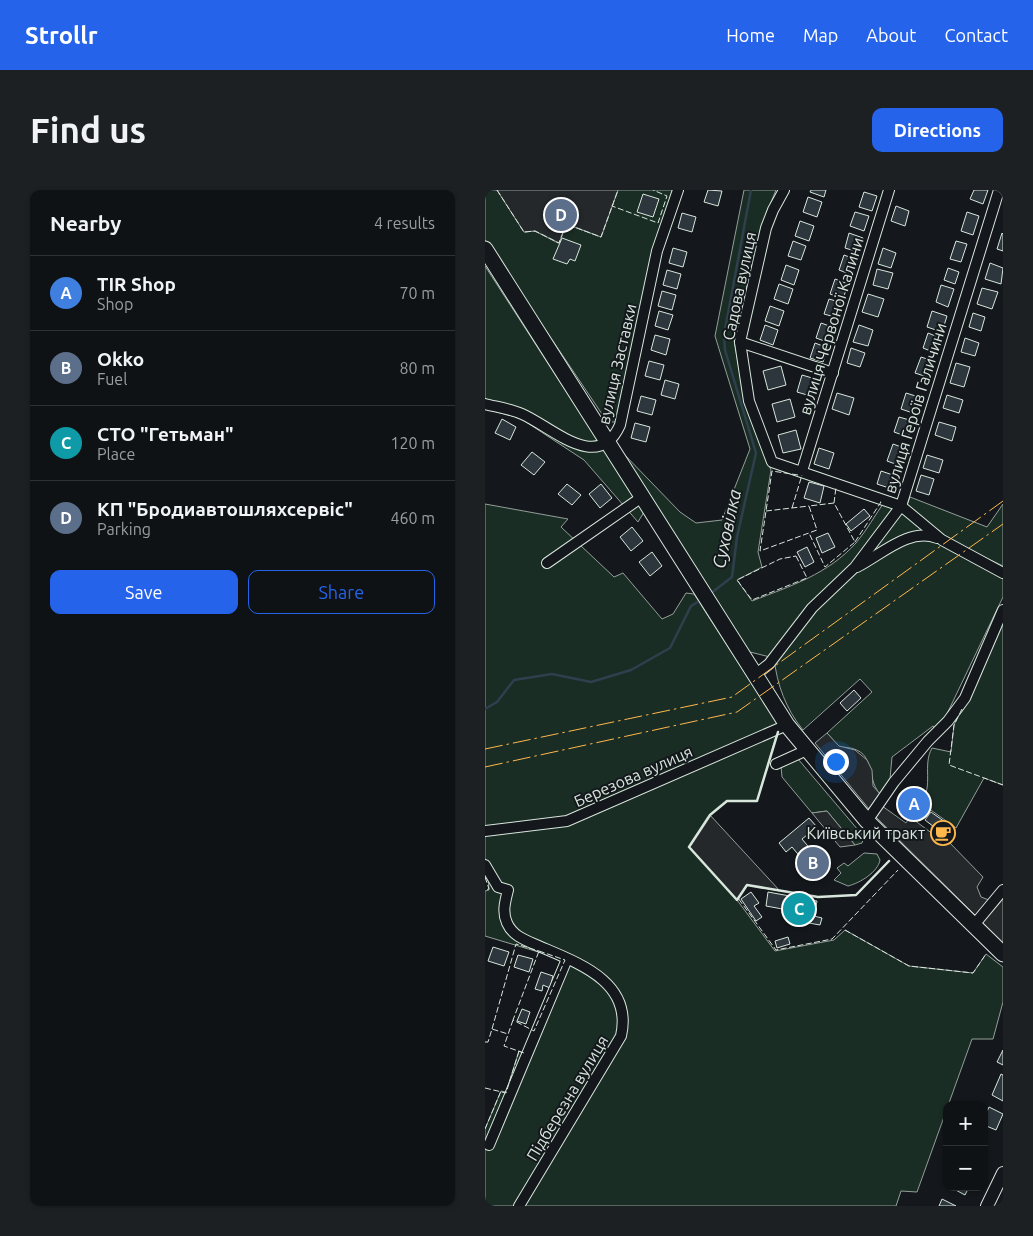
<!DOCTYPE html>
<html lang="en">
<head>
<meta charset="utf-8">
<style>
  :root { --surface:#0f1215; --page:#1d2022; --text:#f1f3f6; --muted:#9b9ea0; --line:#2f3234; --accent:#2563eb }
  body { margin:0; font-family:Ubuntu,sans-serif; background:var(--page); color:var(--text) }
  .controls { position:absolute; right:15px; bottom:15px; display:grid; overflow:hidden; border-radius:10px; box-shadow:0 1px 4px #0004 }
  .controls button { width:45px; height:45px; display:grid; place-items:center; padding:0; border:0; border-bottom:1px solid var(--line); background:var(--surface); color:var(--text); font:25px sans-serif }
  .you { position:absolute; left:350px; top:571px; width:18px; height:18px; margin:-12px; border:4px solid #fff; border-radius:50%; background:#1a73e8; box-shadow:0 0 0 8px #1a73e833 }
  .badge { display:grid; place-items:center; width:32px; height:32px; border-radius:50%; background:var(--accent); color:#fff; font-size:16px; font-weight:700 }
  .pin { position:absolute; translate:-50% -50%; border:2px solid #fff; box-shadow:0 1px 5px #0006 }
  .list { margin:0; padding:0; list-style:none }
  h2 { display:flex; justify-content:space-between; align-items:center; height:65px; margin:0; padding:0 20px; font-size:21px }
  h2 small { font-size:16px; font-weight:400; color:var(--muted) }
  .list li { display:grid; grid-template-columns:32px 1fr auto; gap:15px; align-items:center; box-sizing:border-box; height:75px; padding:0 20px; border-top:1px solid var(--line) }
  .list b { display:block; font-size:19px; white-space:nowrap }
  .list p { margin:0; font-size:16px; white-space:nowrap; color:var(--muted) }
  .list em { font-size:16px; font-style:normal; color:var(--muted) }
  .actions { display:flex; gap:10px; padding:15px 20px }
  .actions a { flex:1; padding:11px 0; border:1px solid var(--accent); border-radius:10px; text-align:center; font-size:18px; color:var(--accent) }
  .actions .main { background:var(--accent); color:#fff }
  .map { position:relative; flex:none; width:518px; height:1016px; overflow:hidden; border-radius:10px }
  header { display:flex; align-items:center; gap:30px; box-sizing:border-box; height:70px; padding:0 25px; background:var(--accent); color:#fff }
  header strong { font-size:24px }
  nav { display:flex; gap:28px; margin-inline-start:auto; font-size:18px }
  .intro { display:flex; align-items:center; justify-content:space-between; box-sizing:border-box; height:120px; padding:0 30px }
  h1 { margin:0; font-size:35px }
  .button { padding:12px 22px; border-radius:10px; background:var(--accent); color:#fff; font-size:18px; font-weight:700 }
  main { display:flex; gap:30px; padding:0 30px }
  aside { flex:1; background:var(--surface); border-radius:10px; box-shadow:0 1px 4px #0004 }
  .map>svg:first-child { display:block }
</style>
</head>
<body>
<header>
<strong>Strollr</strong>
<nav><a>Home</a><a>Map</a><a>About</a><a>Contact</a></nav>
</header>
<div class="intro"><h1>Find us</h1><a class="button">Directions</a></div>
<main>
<aside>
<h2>Nearby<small>4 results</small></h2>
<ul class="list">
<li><span class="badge" style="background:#3f7fe0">A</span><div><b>TIR Shop</b><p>Shop</p></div><em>70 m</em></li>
<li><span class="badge" style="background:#5c6f8a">B</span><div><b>Okko</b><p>Fuel</p></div><em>80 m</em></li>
<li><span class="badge" style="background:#0f9aa8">C</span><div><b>СТО &quot;Гетьман&quot;</b><p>Place</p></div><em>120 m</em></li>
<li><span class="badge" style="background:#5c6f8a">D</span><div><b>КП &quot;Бродиавтошляхсервіс&quot;</b><p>Parking</p></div><em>460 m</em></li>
</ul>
<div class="actions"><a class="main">Save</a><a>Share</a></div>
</aside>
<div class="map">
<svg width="518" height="1016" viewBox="0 0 518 1016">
  <rect width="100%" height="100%" fill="#14181c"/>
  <g fill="#1a2d24" stroke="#939e99">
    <polygon points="0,0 12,0 39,42 50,41 73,53 81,34 116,47 133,0 193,0 133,232 123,232 117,224 0,50"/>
    <path d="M259 0H291L276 37 249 150 256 190 281 269 286 280 273 362 277 377 252 390 267 411C306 396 343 384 371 353 382 340 390 325 400 311L420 321 425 307 502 337 518 314V376L491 363 518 386V407L459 530 452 539 448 536 407 567 405 589 395 604C379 586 394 557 354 557L342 543 387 502 375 489 318 540C301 519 292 495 289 468L261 461 135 260 195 322 211 333 237 330 265 259 230 146Z"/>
    <polygon points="0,76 159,322 153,332 99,270 35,228 0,219"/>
    <polygon points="0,314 83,329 76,337 129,387 138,383 177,429 188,424 201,403 209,404 294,536 272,611 242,611 225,625 204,657 252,710 290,761 349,750 360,740 424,776 488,783 501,764 518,777 518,812 508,849 487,849 432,1002 416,1001 411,1016 0,1016 0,939 16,901 21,902 34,861 38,863 80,770 0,746 0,701 4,700 3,688 0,686"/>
    <path d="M518 429V595L499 588 471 638 436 613C449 595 437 576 447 558L466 562 469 535Z"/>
    <polygon points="313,569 379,647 377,653 370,655 342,621 327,623 297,587 296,576"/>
    <path d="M379 663 392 664 395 670C393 682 375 693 363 696L349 690 356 683 352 678 359 673 363 676Z"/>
  </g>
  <g fill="#24282b" stroke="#939e99">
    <polygon points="12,0 133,0 116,47 82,34 74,53 50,41 39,42"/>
    <polygon points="342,543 354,556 370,560 382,570 387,580 388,596 395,604 390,611 421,633 425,627 460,653 462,650 498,687 492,697 496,707 504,710 518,704 518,753 389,625 330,553"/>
    <polygon points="342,621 370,655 355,657 327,623"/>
    <polygon points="225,625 295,701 262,695 252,710 204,657"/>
  </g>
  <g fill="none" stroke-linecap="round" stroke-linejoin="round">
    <g stroke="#2f3f4d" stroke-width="2.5">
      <polyline points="225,404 247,387 252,347 271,263 240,160 239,145 266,0"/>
      <polyline points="0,519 12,512 29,490 67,484 106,492 146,480 185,458 206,416 216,410"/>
    </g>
  </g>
  <g fill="#2c363c" stroke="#d8e6dc">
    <polygon points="223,0 237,1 233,16 219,12"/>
    <polygon points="326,0 341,0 339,7 325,2"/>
    <polygon points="489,0 503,0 498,14 485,9"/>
    <polygon points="379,2 392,6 387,21 374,17"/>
    <polygon points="158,4 174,9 168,27 152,22"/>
    <polygon points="323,7 337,12 332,27 318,22"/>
    <polygon points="411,16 424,21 420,36 406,31"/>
    <polygon points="370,22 384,26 379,41 365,36"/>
    <polygon points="482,22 494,26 488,45 476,41"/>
    <polygon points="197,23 211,27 207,42 193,38"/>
    <polygon points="315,31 329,36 324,51 310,46"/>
    <polygon points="364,43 378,48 373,62 360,58"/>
    <polygon points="517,43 518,44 518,61 512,59"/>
    <polygon points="77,48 96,55 90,71 85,69 82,74 68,69"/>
    <polygon points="308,51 321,56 316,70 303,66"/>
    <polygon points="471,51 482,54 476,72 465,69"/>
    <polygon points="188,58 202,62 198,77 184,73"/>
    <polygon points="398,58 411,63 406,78 393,74"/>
    <polygon points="359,65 372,70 367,85 354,80"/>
    <polygon points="505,73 518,78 516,94 500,89"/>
    <polygon points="301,75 314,80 309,95 296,90"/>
    <polygon points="463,78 474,82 470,94 459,90"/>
    <polygon points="392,79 408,83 403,99 388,95"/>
    <polygon points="182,80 196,84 192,99 178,95"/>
    <polygon points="350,89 363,94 358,109 345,104"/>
    <polygon points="294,94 308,99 303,114 289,109"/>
    <polygon points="456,95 469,99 463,117 451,112"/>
    <polygon points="497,98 513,102 507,119 492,114"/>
    <polygon points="177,101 191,105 187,120 173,116"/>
    <polygon points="383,104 399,109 393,127 377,122"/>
    <polygon points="344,109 358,113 353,128 339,124"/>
    <polygon points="285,116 299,121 294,136 280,131"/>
    <polygon points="174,121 188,125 183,140 170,136"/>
    <polygon points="447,121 462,126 457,142 442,137"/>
    <polygon points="488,123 500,127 496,141 484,137"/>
    <polygon points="336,133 350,138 345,153 331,148"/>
    <polygon points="280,135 293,140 288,155 275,150"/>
    <polygon points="374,135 388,140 383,156 368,152"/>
    <polygon points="443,143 453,147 448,162 438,158"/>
    <polygon points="170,145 185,149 181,165 166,160"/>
    <polygon points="480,148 494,153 490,166 476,162"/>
    <polygon points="330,153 343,158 338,172 325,168"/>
    <polygon points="366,158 380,163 375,177 362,173"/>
    <polygon points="436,167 448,171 442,187 430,183"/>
    <polygon points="164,171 179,175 175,190 160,186"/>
    <polygon points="471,173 485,177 479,197 465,193"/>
    <polygon points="296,176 301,195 283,200 278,181"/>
    <polygon points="317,185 334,190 329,207 312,202"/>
    <polygon points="180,190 194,194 190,209 176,205"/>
    <polygon points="352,203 369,208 364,225 347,219"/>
    <polygon points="421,203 434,207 428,223 416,219"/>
    <polygon points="462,205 478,210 474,223 458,218"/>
    <polygon points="156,206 171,210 167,225 152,221"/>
    <polygon points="305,209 310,227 292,232 287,214"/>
    <polygon points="414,227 428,231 423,247 409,242"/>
    <polygon points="17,229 31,237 25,250 10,243"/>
    <polygon points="454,232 471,237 467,251 450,245"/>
    <polygon points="150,233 165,237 161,252 146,248"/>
    <polygon points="311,240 316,259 298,263 293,245"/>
    <polygon points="408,254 419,258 413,275 402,271"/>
    <polygon points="334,258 349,263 344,279 329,274"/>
    <polygon points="47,262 60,272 49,285 36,275"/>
    <polygon points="442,265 458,270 454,283 438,278"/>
    <polygon points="396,281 408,285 404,298 392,294"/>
    <polygon points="436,285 449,289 444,305 431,301"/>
    <polygon points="324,292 339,296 335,313 319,308"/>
    <polygon points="82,294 96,305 87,315 73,304"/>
    <polygon points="116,294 127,308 115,318 104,304"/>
    <polygon points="379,319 385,326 366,341 361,334"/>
    <polygon points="147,337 158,351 146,361 135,347"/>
    <polygon points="343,343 350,357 337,363 331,348"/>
    <polygon points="322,357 329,372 320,377 312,362"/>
    <polygon points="167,362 177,376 165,386 154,372"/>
    <polygon points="369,500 376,508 362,521 355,513"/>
    <polygon points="446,622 460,632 456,638 451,634 449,637 440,630"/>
    <polygon points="324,628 332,637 317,649 327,661 317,669 307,657 301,662 294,653"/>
    <polygon points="461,633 470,639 461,652 452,645"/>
    <polygon points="332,656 345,672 324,690 311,674"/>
    <polygon points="266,702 274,713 269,716 277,727 271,731 256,709"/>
    <polygon points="283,702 332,711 329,726 337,728 335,735 313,731 314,722 281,716"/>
    <polygon points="303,747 305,754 292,758 290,751"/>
    <polygon points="8,757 24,762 19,776 3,771"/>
    <polygon points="33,765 48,769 44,782 29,777"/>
    <polygon points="56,782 68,786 65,798 58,795 57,801 50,799"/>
    <polygon points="37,819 45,822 41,834 32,831"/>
    <polygon points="518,860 518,875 512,872"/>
    <polygon points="516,884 518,885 518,911 507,905"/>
    <polygon points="504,917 518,924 511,940 499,935 499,928"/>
    <polygon points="465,997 484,997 480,1005"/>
    <polygon points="457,1009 471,1016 454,1016"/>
  </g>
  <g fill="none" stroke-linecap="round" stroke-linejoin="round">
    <defs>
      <g id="minor">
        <polyline points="299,0 288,20 281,38 255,152 264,211 287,272 416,316 457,350 518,383"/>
        <polyline points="255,152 348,183"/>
        <path d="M0 214C12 217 26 219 37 224 67 237 113 284 135 235L172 61 193 0"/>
        <polyline points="317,281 404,0"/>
        <polyline points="62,373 157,307"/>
        <path d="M372 377C396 365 424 337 452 348"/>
        <polyline points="270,485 284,474 327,418 370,377 416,316 514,0"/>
        <polyline points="291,574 322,560"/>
        <polyline points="382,631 409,592 443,551 463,531 480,508 518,420"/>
        <polyline points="0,641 82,631 302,535"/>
        <path d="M0 675 13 697 23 700C20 712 17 722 22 733 28 747 43 751 56 757 96 774 148 793 136 846L34 1016"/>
        <polyline points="489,735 518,700"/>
        <polyline points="4,955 82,769"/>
      </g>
      <polyline id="major" points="502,1016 518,983"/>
      <polyline id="highway" points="0,59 302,535 382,631 518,764"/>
    </defs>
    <use href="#minor" stroke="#d8e6dc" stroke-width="12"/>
    <use href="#major" stroke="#d8e6dc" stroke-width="14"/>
    <use href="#highway" stroke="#d8e6dc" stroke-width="17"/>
    <use href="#minor" stroke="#14181c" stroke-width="10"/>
    <use href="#major" stroke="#14181c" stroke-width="12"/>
    <use href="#highway" stroke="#14181c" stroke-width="15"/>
    <g stroke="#d8e6dc" stroke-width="1" stroke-dasharray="6 2.5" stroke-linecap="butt">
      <polyline points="12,0 39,42 50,41 74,53 81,34 116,47 133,0"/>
      <polyline points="128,14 127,16 173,33 182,6 168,0"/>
      <polyline points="313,285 287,281 275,361 332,340 324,316 349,313 370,352 340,377 324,343"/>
      <polyline points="349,313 351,297"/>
      <polyline points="307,318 317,285"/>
      <polyline points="281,321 324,316"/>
      <polyline points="370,352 396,312 394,312"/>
      <polygon points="311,366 322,388 267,410 252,390 295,369"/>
      <polyline points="477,519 469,535 464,575 518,595"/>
      <polyline points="0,687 4,699 0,700"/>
      <polyline points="262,695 253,708 291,760 347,749 413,680"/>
      <polyline points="360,740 424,776 488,783 501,764"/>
      <polygon points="54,761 80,770 49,841 28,830"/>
      <polyline points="28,830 19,856 39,863 39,861"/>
      <polyline points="7,839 31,754 54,761"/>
      <polyline points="0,852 3,852 7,839 23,844"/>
      <polyline points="0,898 21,903 34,861"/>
      <polyline points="0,939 16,901"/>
    </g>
    <polyline stroke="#d8e6dc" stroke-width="2.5" points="293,542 272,611 242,611 225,625 204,657 252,710 262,695 333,707 371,705 404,671"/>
    <g stroke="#ffb74d" stroke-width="1" stroke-dasharray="18 4 2.5 4" stroke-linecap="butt">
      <polyline points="0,559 247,507 518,311"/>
      <polyline points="0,577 252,522 518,334"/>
    </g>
  </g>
  <defs>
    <symbol id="cafe-ring" viewBox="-11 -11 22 22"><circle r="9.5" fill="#14181c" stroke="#ffb74d" stroke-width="1.5"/><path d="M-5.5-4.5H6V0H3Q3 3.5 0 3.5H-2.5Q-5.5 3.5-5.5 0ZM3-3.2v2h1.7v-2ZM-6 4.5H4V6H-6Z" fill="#ffb74d"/></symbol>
  </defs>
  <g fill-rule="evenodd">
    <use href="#cafe-ring" x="444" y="629" width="28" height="28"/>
  </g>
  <g text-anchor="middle" stroke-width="4" stroke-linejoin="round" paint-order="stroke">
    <g font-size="16" fill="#d8e6dc" stroke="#14181c">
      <text transform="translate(254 96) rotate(-78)" y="6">Садова вулиця</text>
      <text transform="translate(346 136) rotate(-73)" y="6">вулиця Червоної Калини</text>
      <text transform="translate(132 174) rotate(-77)" y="6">вулиця Заставки</text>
      <text transform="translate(430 218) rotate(-73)" y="6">вулиця Героїв Галичини</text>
      <text transform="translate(148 586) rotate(-24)" y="6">Березова вулиця</text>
      <text transform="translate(82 908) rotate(-59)" y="6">Підберезна вулиця</text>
    </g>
    <g font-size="16" fill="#d8e6dc" stroke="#14181c" text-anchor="end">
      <text x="440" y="649">Київський тракт</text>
    </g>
    <g font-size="18" font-style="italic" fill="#d8e6dc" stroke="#14181c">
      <text transform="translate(242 339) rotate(-78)" y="6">Суховілка</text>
    </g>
  </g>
</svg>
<div class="controls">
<button>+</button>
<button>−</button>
</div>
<div class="you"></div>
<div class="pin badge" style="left:429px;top:614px;background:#3f7fe0">A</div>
<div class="pin badge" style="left:328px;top:673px;background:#5c6f8a">B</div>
<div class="pin badge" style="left:314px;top:719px;background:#0f9aa8">C</div>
<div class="pin badge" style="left:76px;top:25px;background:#5c6f8a">D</div>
</div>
</main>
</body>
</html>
